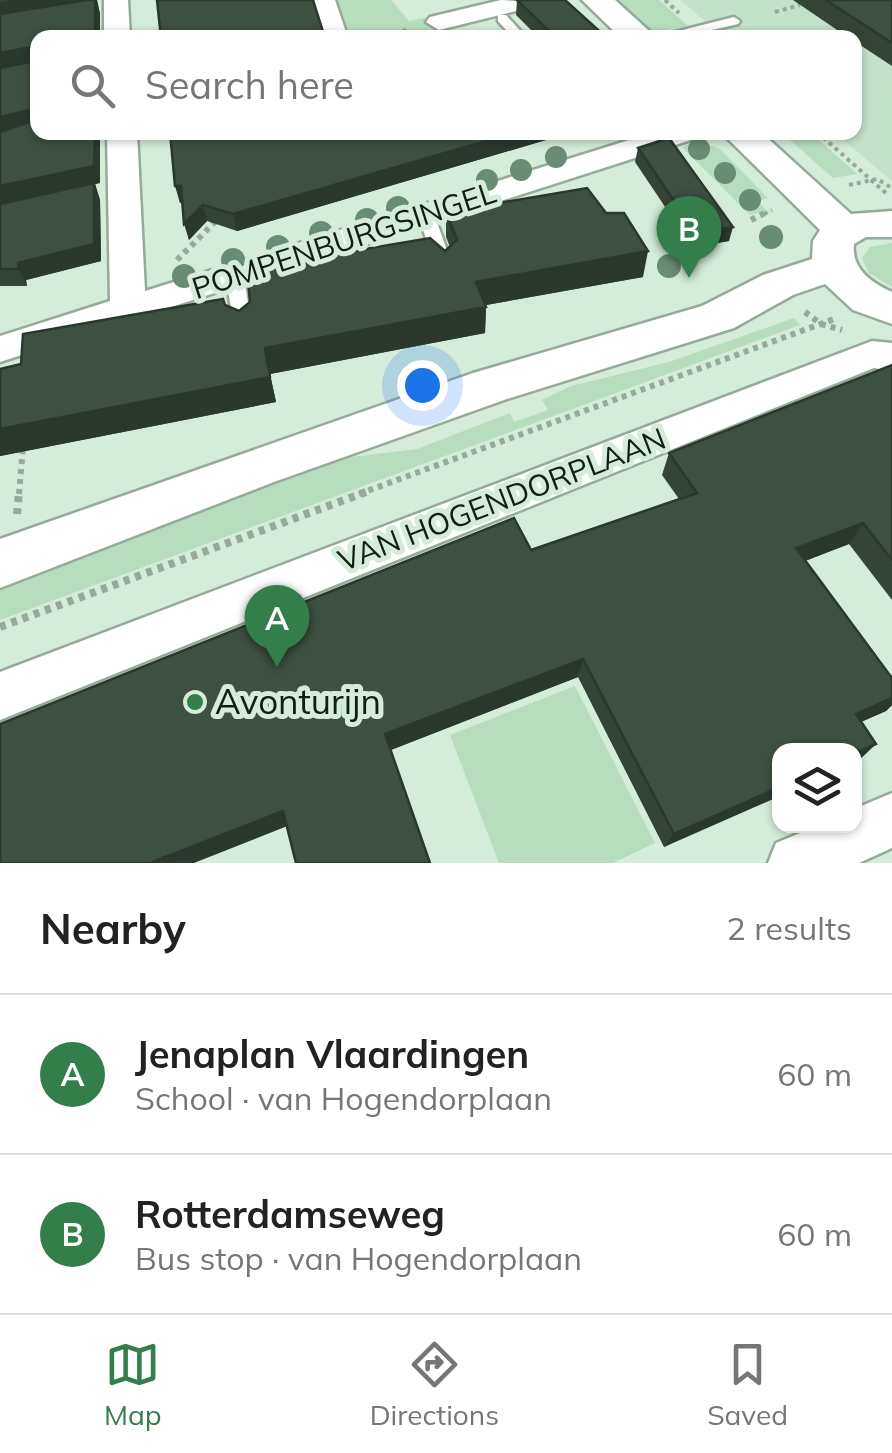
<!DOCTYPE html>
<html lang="en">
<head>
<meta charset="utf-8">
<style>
  :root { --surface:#fff; --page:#f2f2f2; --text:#222; --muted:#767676; --line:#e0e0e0; --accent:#347e4b }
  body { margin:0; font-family:Mulish,sans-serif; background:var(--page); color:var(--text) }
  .controls { position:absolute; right:30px; bottom:30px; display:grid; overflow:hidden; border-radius:20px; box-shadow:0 2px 8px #0004 }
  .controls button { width:90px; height:90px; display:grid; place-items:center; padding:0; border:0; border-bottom:2px solid var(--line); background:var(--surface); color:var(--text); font:50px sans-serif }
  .you { position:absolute; left:422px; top:385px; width:35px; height:35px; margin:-25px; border:8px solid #fff; border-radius:50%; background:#1a73e8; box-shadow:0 0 0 15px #1a73e833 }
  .badge { display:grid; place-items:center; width:65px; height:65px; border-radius:50%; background:var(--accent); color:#fff; font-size:32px; font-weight:700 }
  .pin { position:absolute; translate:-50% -82px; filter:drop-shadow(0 2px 5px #0008) }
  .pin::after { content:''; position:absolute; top:52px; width:35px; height:30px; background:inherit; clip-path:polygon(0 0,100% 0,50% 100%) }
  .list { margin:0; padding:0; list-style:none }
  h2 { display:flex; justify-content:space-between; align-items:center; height:130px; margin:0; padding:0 40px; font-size:42px }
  h2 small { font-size:32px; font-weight:400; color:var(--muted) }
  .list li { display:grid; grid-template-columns:65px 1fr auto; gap:30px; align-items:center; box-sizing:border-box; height:160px; padding:0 40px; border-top:2px solid var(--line) }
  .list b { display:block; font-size:38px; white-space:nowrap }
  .list p { margin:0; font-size:32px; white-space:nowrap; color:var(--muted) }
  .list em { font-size:32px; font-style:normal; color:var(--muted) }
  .icon { flex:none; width:55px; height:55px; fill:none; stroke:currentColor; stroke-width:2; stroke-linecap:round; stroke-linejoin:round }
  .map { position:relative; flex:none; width:892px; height:863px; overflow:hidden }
  .search { position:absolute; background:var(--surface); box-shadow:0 2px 8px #0004; left:30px; right:30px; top:30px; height:110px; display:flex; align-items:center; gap:25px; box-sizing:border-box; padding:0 35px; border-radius:20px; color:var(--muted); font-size:38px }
  .sheet { height:450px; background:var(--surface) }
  nav { display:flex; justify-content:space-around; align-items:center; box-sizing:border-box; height:140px; border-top:2px solid var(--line); background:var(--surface); font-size:28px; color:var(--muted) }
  nav a { display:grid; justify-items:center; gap:5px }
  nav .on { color:var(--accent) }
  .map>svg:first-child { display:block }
</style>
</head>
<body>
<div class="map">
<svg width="892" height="863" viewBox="0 0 892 863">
  <rect width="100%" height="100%" fill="#d5ecda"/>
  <polygon fill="#c4e1ca" points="680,0 892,0 892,181 835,133 854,132 854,38 724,37"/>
  <g fill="#b6debe">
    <polygon points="326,0 391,0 409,21 429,17 438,37 336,37"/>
    <polygon points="613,0 659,0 688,26 654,32"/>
    <polygon points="782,133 811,133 857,174 833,178"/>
    <polygon points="698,141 720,149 768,198 758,201 767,211 750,215 682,147"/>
    <polygon points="892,243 892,287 869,273 862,258 870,247"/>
    <polygon points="794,318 800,325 0,620 0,579 327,460 417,449 510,413 514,422 548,410 542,400 571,386 669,362"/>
    <polygon points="575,686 655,843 613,863 499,863 450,735"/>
  </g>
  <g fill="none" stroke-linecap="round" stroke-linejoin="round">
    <defs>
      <g id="service">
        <polygon points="498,15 506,15 527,38 513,38 498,21"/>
        <polygon points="734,17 740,21 738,24 677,38 651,38"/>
        <polygon points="426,209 434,214 453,267 450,271 444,273 435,267 418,214"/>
        <polygon points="235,271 244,277 252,328 243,334 234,328 226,277"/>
      </g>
      <g id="minor">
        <polygon points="104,0 128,0 130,38 104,38"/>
        <polygon points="311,0 335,0 348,38 322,38"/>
        <polygon points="501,0 516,1 519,6 516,11 439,30 426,22 430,17"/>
        <polygon points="107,132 137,132 145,291 655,132 701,132 697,138 0,362 0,336 110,301"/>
        <polygon points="872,341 892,343 892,371 874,368 0,720 0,672"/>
        <polygon points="892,793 892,848 859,863 768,863 776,843 817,826 854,826 854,809"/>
      </g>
      <g id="tertiary">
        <polygon points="582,0 615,0 657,38 621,38"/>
        <path d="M721 132H761L851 214 892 211V237H866L854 244C851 269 872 283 892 292V324L853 310 825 284 793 295 734 328 507 399 274 482 0 588V539L473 373 702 306 763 275 812 259 813 241 820 230Z"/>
      </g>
    </defs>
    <use href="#service" stroke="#95aa99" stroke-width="5"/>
    <use href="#minor" stroke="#95aa99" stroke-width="5"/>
    <use href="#tertiary" stroke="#95aa99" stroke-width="5"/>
    <g stroke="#97a99b" stroke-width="4" stroke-dasharray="4 4" stroke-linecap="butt">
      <polyline points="665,0 679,13"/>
      <polyline points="775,12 800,5"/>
      <polyline points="398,38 408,26"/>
      <polyline points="817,132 887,194"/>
      <polyline points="849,185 877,179 892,188"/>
      <polyline points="764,214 772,210"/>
    </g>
    <g stroke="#97a99b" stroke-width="6" stroke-dasharray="5 5" stroke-linecap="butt">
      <polyline points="751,220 769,211"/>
      <polyline points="177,260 218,219"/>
      <polyline points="805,312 821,324 842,330"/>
      <polyline points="19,494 23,447"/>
      <polyline points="359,494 834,319"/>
    </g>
    <g stroke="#97a99b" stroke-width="8" stroke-dasharray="6 6" stroke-linecap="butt">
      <polyline points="17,514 19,492"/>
      <polyline points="0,627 366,492"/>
    </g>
    <use href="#service" fill="#fff" fill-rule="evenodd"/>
    <use href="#minor" fill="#fff" fill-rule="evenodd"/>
    <use href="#tertiary" fill="#fff" fill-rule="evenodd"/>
  </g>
  <g fill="#698c74">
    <circle cx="699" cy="149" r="11"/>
    <circle cx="556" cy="157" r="11"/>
    <circle cx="521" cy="170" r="11"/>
    <circle cx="725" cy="173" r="11"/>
    <circle cx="487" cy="180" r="11"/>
    <circle cx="750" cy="200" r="11"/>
    <circle cx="398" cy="208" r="12"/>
    <circle cx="367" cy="220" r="12"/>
    <circle cx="321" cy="233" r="12"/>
    <circle cx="771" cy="237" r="12"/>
    <circle cx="278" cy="247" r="12"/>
    <circle cx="233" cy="260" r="12"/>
    <circle cx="669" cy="266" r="12"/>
    <circle cx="184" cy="276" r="12"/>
  </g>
  <g fill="#344538">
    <polygon points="0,0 97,0 100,14 38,38 38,132 100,132 100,183 95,184 100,200 101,261 26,280 27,286 0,286"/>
    <polygon points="517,0 607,38 539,38 516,15"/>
    <polygon points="793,0 892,0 892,66 854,41 854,38 849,38"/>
    <polygon points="170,132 557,132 556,137 237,231 207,221 189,240 182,202 180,203"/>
    <polygon points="638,148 729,241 692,247 635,162"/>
    <polygon points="446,212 643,277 486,305 485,333 270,374 276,402 0,456 0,369 21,364 225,305 239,311 445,251 450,247 446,237"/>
    <polygon points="892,365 892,600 849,544 805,561 892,678 892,705 886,711 861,722 876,744 859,760 854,762 854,750 664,847 578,677 391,750 287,827 531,550 679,499 662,475 669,453"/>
  </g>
  <g fill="#2b382e">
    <polygon points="11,0 97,0 100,14 100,38 0,19 0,2"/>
    <polygon points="31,47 37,63 0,70 0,53"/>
    <polygon points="30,110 37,126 0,136 0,117"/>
    <polygon points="95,132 100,132 100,183 95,184 100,200 101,261 26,280 27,286 19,269 0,205 0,186"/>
    <polygon points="517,132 557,132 556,137 237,231 233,214"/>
    <polygon points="621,132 641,132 620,139"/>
    <polygon points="175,186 181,186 185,202 180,203"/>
    <polygon points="203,205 207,221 189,240 184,224"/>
    <polygon points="733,227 729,241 692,247 696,233"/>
    <polygon points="648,251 643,277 475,307 476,282"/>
    <polygon points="486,307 485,333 270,374 276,402 0,456 0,429 265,348"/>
    <polygon points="863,523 849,544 784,569 796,548"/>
    <polygon points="583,659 578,677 388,751 385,734"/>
    <polygon points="892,698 892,705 886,711 840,731 856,714"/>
    <polygon points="876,744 859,760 854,762 854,754"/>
    <polygon points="780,787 780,796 664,847 674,834"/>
    <polygon points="283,811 290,825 194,863 150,863"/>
  </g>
  <g fill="#3d5041" stroke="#2b382e" stroke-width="2.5">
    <polygon points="86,0 95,0 95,38 38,38 38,111 30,110 0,117 0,68 35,61 31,47 0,53 0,14"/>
    <polygon points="157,0 313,0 325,38 161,38"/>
    <polygon points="517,0 565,0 607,38 556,38"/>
    <polygon points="826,0 892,0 892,43"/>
    <polygon points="38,119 38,132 95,132 94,166 0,186 0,132"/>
    <polygon points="170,132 517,132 233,214 203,205 184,224 181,186 175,186"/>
    <polygon points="669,138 733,227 696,233 638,148"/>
    <polygon points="94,183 94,244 18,263 19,269 0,269 0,204"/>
    <polygon points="587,188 606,213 624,213 648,251 476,282 486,307 265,348 270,377 0,429 0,369 21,364 23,334 223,299 225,305 239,311 250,302 247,269 430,238 445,251 457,240 446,212"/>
    <polygon points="892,365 892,560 863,523 796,548 892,678 892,698 856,714 876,744 854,754 854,750 780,750 780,787 674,834 583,659 385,734 430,863 296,863 283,811 150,863 0,863 0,724 514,518 531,550 697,493 669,453"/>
  </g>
  <circle fill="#347e4b" stroke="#d5ecda" stroke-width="4" cx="195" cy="702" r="10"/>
  <g text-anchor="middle" stroke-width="10" stroke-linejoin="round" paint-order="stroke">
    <g font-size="30" fill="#141c16" stroke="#d5ecda">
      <text transform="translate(344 241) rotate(-18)" y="10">POMPENBURGSINGEL</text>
      <text transform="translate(502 500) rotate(-21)" y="10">VAN HOGENDORPLAAN</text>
    </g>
    <g font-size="35" fill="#141c16" stroke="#d5ecda" text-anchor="start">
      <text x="215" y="714">Avonturijn</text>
    </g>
  </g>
</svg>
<div class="controls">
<button><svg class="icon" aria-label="layers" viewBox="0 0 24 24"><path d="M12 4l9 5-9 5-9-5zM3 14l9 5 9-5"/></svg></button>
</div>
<div class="you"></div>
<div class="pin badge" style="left:277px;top:667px">A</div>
<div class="pin badge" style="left:689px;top:278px">B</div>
<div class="search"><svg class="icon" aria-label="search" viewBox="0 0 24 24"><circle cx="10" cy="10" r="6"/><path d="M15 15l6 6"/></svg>Search here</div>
</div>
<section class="sheet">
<h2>Nearby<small>2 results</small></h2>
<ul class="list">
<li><span class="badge">A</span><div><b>Jenaplan Vlaardingen</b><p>School · van Hogendorplaan</p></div><em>60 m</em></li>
<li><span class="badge">B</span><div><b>Rotterdamseweg</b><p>Bus stop · van Hogendorplaan</p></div><em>60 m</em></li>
</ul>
</section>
<nav>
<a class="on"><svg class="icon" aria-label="map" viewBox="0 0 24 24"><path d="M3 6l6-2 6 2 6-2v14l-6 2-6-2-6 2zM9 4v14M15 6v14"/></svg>Map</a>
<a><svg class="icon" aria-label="directions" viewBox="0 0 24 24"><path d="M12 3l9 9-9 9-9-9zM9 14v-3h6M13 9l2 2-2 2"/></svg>Directions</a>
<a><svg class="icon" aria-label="saved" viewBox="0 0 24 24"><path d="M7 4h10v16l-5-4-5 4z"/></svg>Saved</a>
</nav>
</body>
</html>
